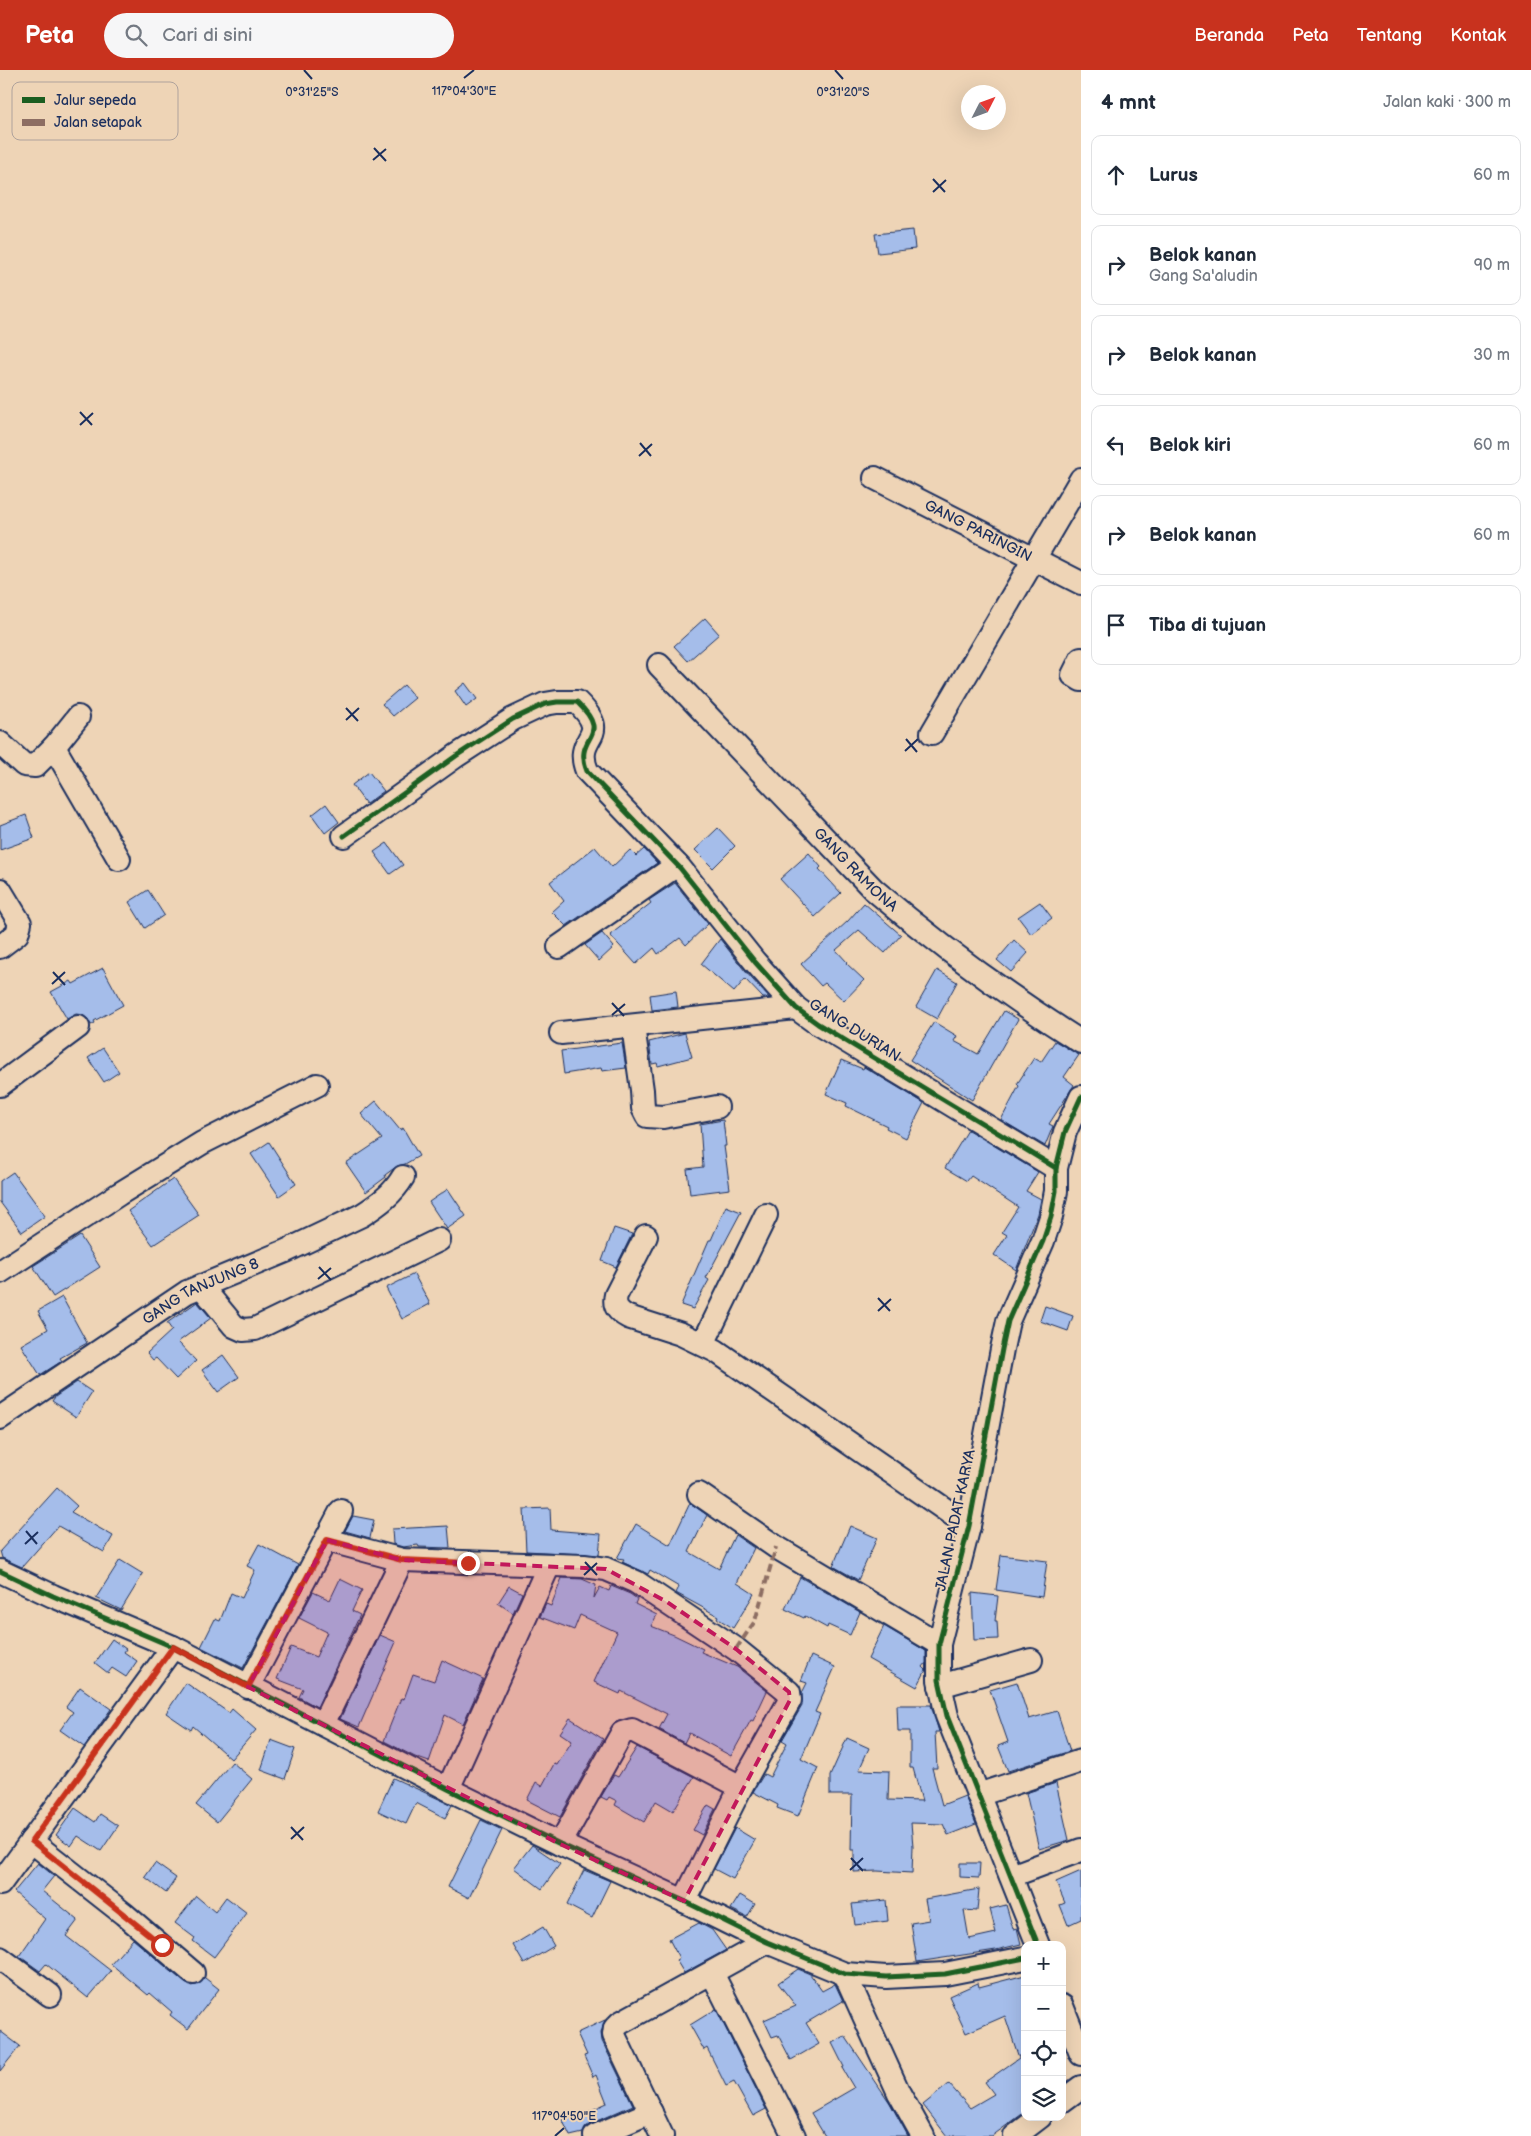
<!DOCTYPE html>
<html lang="id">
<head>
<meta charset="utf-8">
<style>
  :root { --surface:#fff; --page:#f6f6f7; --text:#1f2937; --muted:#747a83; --line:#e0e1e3; --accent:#c8321e }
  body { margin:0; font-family:"Balsamiq Sans",sans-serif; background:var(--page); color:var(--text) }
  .controls { position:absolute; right:15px; bottom:15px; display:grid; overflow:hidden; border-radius:10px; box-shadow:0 5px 20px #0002 }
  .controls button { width:45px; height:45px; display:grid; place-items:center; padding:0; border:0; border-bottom:1px solid var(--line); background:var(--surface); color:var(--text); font:25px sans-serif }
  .compass { position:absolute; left:961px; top:15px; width:45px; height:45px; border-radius:50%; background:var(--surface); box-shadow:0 5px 20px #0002; rotate:48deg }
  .stop { position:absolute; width:15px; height:15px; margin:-11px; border:4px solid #c8321e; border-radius:50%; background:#fff }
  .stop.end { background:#c8321e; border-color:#fff; box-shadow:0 1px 5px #0008 }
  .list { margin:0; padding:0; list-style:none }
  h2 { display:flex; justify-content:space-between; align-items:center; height:65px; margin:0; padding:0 20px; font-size:21px }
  h2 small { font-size:16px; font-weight:400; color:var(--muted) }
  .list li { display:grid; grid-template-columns:32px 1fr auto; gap:15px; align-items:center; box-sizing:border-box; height:80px; margin:0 10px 10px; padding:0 10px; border:1px solid var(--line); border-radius:10px }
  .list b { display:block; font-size:19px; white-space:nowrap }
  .list p { margin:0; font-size:16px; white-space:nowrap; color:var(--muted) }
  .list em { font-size:16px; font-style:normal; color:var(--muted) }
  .icon { flex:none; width:28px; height:28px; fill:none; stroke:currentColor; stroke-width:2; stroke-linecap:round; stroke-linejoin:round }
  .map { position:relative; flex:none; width:1081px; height:2066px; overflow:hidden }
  header { display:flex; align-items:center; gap:30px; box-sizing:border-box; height:70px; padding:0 25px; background:var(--accent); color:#fff }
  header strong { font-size:24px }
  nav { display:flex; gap:28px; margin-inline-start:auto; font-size:18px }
  .search { width:350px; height:45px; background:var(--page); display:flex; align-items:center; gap:12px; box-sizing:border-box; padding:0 18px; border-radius:28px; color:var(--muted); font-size:19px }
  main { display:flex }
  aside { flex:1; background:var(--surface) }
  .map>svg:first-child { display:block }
</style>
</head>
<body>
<header>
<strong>Peta</strong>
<div class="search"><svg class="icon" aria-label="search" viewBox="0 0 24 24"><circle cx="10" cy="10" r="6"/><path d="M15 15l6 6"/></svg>Cari di sini</div>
<nav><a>Beranda</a><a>Peta</a><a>Tentang</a><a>Kontak</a></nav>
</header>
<main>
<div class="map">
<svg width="1081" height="2066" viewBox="0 0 1081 2066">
  <rect width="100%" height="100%" fill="#eed4b6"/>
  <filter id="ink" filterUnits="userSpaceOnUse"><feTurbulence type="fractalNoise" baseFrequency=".02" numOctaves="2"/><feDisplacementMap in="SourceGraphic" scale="10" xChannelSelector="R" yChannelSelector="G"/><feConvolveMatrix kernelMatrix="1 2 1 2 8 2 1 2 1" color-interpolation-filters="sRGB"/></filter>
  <g filter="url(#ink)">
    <g fill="#a5bdea" stroke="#1b2f5e">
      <polygon points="913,160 915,179 878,183 875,164"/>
      <polygon points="705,548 719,564 688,591 674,576"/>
      <polygon points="465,613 477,629 466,637 455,621"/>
      <polygon points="404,615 415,628 393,646 382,634"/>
      <polygon points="369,702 384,721 366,734 352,715"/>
      <polygon points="326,734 339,752 325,763 312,745"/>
      <polygon points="26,745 34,768 0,780 0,755"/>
      <polygon points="718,758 735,776 713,798 695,780"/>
      <polygon points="387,773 403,795 390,804 374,782"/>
      <polygon points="595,777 612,797 630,780 636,786 644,779 657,793 566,856 552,842 564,831 550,812"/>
      <polygon points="809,783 821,797 819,799 841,823 815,847 780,809"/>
      <polygon points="675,813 708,854 686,875 680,868 658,884 654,878 636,894 610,865 651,833 649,830"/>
      <polygon points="148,820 164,845 145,858 129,832"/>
      <polygon points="1040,832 1052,848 1031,864 1018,847"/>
      <polygon points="864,833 901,865 885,883 859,860 836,880 847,892 846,893 864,910 844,931 825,913 821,916 801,894 848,851"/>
      <polygon points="602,863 614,877 599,891 585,875"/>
      <polygon points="720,869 745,901 769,928 763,928 745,909 734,922 701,894"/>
      <polygon points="1014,870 1028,883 1011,902 997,890"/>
      <polygon points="103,898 123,935 94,951 95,953 91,955 88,949 83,945 76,944 67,949 51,922 71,911 73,914"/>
      <polygon points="937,900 957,912 937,949 916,937"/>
      <polygon points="676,921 678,937 652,940 650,925"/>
      <polygon points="1004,941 1018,949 972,1030 910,990 934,952 957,966 954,971 978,984"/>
      <polygon points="685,963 692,987 658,996 657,993 652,994 649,972"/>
      <polygon points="1055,971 1079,985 1064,1007 1074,1015 1049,1054 1053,1056 1045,1076 1001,1050 1019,1016 1017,1014 1034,988 1041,992"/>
      <polygon points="622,973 626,998 602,1001 601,998 564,1004 561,981"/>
      <polygon points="103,978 119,1002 104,1012 88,988"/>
      <polygon points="841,990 863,999 864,997 924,1033 906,1068 886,1058 887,1056 846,1036 847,1033 826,1024"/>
      <polygon points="376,1031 400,1060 403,1058 419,1086 405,1094 397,1096 385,1105 386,1107 366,1122 346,1093 382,1069 361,1044"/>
      <polygon points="723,1050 726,1076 724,1076 730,1119 690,1124 687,1099 703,1097 700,1054"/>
      <polygon points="968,1060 1038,1102 1026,1121 1041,1129 1038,1144 1016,1200 994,1185 1007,1165 1002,1162 1018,1137 971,1106 967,1111 945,1098"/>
      <polygon points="269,1072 296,1114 279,1126 251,1084"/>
      <polygon points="13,1102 45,1146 22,1162 0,1132 0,1111"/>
      <polygon points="173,1109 199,1145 153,1175 128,1141"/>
      <polygon points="448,1119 466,1146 447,1159 429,1132"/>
      <polygon points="726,1136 741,1142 706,1208 709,1210 693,1239 681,1235 709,1170 711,1170"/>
      <polygon points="614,1158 632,1164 616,1197 602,1191"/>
      <polygon points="80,1166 100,1197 53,1227 33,1196"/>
      <polygon points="414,1204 430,1234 402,1249 386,1218"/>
      <polygon points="62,1227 87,1273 60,1288 62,1291 40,1305 21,1275 48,1259 38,1241"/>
      <polygon points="197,1232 211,1248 178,1272 196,1291 176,1309 156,1288 153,1290 147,1283 172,1260 167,1253"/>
      <polygon points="1045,1236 1073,1246 1068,1261 1040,1251"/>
      <polygon points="223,1285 239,1307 218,1322 202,1300"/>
      <polygon points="77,1312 92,1322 76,1347 52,1331 55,1327"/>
      <polygon points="57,1418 77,1436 71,1442 113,1466 104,1482 58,1456 22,1497 2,1488 0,1481"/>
      <polygon points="690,1433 707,1445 689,1482 719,1499 735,1465 754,1478 737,1513 754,1524 733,1558 717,1548 718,1546 676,1523 679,1517 650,1500 648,1504 622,1492 624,1489 617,1488 636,1454 670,1475"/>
      <polygon points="550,1438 551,1460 601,1464 599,1485 526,1481 524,1439"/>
      <polygon points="353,1446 374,1450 370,1468 345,1461"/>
      <polygon points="448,1456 450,1478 419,1477 418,1475 403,1477 393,1474 392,1459"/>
      <polygon points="850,1456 877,1468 858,1510 833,1496"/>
      <polygon points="259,1474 298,1495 243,1598 201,1577 215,1549 220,1551 231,1523 242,1528 255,1500 247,1496"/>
      <polygon points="1001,1485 1047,1491 1042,1527 996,1520"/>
      <polygon points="120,1490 143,1504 121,1540 96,1528"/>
      <polygon points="800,1507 860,1542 850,1565 828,1555 827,1558 805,1546 804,1548 785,1539"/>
      <polygon points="562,1508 582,1509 596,1515 594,1528 600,1517 609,1521 611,1516 630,1524 637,1529 635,1534 657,1545 651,1556 674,1565 703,1579 701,1582 737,1597 767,1621 753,1651 751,1650 731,1686 689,1663 684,1673 659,1659 667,1644 621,1621 620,1624 594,1612 617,1562 580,1545 574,1560 540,1547 546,1534 551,1536"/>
      <polygon points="340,1509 362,1520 352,1541 360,1545 317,1637 299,1627 303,1619 277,1609 291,1577 316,1587 327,1562 299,1548 313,1522 330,1530"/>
      <polygon points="509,1516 522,1523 513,1543 498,1533"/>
      <polygon points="972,1523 998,1526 995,1551 997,1551 998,1569 974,1570"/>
      <polygon points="884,1556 926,1581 926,1593 923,1597 926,1600 917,1617 868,1589"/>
      <polygon points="380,1565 396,1572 359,1657 340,1649"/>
      <polygon points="112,1569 126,1579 124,1582 137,1591 126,1607 112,1598 108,1603 95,1593"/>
      <polygon points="811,1586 835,1597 815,1642 820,1644 801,1689 818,1698 798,1746 777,1738 778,1735 753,1722 764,1704 770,1707 787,1673 782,1670 802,1636 802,1623 807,1613 801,1611"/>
      <polygon points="442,1590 483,1609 463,1654 445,1645 429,1692 415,1687 384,1671 401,1628 404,1629 413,1604 434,1611"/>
      <polygon points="1017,1612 1029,1649 1057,1641 1070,1681 1008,1701 998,1676 1008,1672 990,1620"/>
      <polygon points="186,1613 229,1643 232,1639 256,1660 231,1689 193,1656 191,1660 166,1643"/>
      <polygon points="80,1617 111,1639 84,1677 60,1660 73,1642 66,1637"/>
      <polygon points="897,1635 931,1635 939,1662 935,1662 937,1698 932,1698 942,1735 965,1726 976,1754 948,1765 943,1754 911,1753 913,1776 912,1803 877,1801 854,1802 854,1780 851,1780 852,1725 830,1725 830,1706 847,1668 869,1678 859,1700 889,1701 888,1730 922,1731 913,1698 910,1698 910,1661 898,1661"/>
      <polygon points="570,1648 603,1669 560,1747 527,1730 536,1712 542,1716 554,1694 557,1695 572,1671 560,1663"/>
      <polygon points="271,1670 295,1679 285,1709 261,1700"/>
      <polygon points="637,1677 694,1707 673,1741 656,1731 644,1752 615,1735 617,1731 609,1727 607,1730 601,1727 614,1705 618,1707"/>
      <polygon points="232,1692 252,1709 217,1752 196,1735"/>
      <polygon points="393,1708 452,1735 445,1748 416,1733 406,1754 378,1741"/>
      <polygon points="1056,1713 1069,1770 1039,1779 1026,1723"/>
      <polygon points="708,1735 715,1739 702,1765 693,1760"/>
      <polygon points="75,1738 95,1752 100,1744 118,1756 101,1781 78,1766 71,1776 56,1765"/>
      <polygon points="481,1750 502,1760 469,1828 448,1817"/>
      <polygon points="735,1758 755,1770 733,1809 714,1799"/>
      <polygon points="532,1775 560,1794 542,1819 514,1798"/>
      <polygon points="38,1793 54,1806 42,1821 78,1850 66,1866 111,1901 88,1928 46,1894 40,1901 19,1886 45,1849 14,1822"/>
      <polygon points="155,1793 176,1808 166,1823 145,1807"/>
      <polygon points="960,1793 980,1793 979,1808 960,1807"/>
      <polygon points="584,1800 610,1811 592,1848 567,1835"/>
      <polygon points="1081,1801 1081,1849 1068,1855 1060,1835 1065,1833 1056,1812"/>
      <polygon points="979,1819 977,1841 964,1840 969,1869 996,1863 990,1839 1006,1835 1013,1859 1017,1858 1021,1874 996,1880 917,1892 911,1853 929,1850 925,1829"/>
      <polygon points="740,1825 755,1834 747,1847 731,1839"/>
      <polygon points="196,1826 215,1842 226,1827 247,1843 214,1887 193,1871 195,1868 175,1853"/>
      <polygon points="886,1830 888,1851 855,1855 852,1834"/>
      <polygon points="699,1853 712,1860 726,1880 684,1903 676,1890 679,1888 669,1869"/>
      <polygon points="543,1857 554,1876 524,1894 513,1875"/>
      <polygon points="133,1869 185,1913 190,1916 197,1915 205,1908 219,1919 188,1959 170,1945 172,1942 150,1923 148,1925 111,1894"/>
      <polygon points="798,1899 810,1904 822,1921 835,1914 843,1931 806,1953 819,1974 791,1990 778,1965 772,1967 764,1950 796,1936 778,1913"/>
      <polygon points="1025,1905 1025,2042 992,2066 947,2066 923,2035 949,2014 970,2038 994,2024 985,2012 1019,1988 1005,1946 966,1963 949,1926 978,1913 979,1917"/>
      <polygon points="716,1939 766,2039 753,2046 734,2012 726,2016 707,1978 704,1980 690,1955"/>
      <polygon points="605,1950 601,1963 602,1971 633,2035 590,2054 583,2063 570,2066 562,2049 577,2042 579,2046 607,2033 596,2005 593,2007 584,1986 587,1985 577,1963"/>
      <polygon points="0,1961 20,1976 0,2001"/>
      <polygon points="845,1966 890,2033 908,2066 825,2066 811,2043 854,2018 842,1998 844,1997 832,1973"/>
    </g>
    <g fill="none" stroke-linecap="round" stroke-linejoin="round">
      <defs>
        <g id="minor">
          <path id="s1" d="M875 408 1081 513"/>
          <polyline points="1081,589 1073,605 1081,610"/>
          <path id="s2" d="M659 595 873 819C938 875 1008 926 1081 972"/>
          <polyline points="932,663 1081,409"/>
          <polyline points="0,673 24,695 35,696 54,677 78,647"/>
          <polyline points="54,677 119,789"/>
          <path d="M344 766 456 686 513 649 545 634 557 632H577C615 669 572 664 587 701L680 798 755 892 796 938 818 954 1056 1098"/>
          <polyline points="0,820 20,853 17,864 0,877"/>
          <polyline points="559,877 677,795"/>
          <polyline points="633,956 642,1020 643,1038 647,1046 663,1047 717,1037"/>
          <polyline points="561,963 796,938"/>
          <polyline points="0,1015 78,957"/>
          <path d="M646 1166 616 1225C613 1237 619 1242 628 1247L681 1264 716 1281 969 1456"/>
          <polyline points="0,1202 119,1124 202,1073 317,1015"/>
          <polyline points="201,1216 234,1256 243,1260 255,1259 439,1170"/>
          <polyline points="703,1274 766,1145"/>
          <path id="s3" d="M0 1348 187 1222 286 1181 362 1145C379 1134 393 1124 403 1107"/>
          <polyline points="699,1424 776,1477 939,1574"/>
          <polyline points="327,1470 402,1490 584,1496 606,1499 636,1512 736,1579 789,1622 790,1630 741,1717 684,1831"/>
          <polyline points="0,1501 53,1526 173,1577 448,1719 560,1774 684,1831 767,1872 845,1904 886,1907 945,1904 1025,1888"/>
          <polyline points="940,1616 1031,1590"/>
          <polyline points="248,1617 341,1441"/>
          <polyline points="323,1654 402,1490"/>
          <polyline points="448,1719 549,1495"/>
          <polyline points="978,1725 1081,1691"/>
          <polyline points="31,1771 124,1844 193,1903"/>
          <polyline points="560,1774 622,1663 632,1660 741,1717"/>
          <polyline points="1011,1806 1081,1780"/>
          <polyline points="0,1814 173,1577"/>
          <polyline points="1038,1875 947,1646 939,1610 939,1574 969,1456 1002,1279 1008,1251 1043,1171 1051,1147 1056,1121 1056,1098 1065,1062 1081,1027"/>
          <polyline points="0,1888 50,1925"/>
          <polyline points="712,1903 794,2066"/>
          <polyline points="845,1904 899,2023 923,2066"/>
          <polyline points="1062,1936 1081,1984"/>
          <polyline points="1062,2031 1081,2017"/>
          <polyline points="595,2066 651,2042"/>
          <polyline points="662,2066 614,1965 615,1958 620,1953 767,1872"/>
          <polyline points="1015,2066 1040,2047"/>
        </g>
      </defs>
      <use href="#minor" stroke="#1b2f5e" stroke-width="26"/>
      <use href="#minor" stroke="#eed4b6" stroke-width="22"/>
      <polyline stroke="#8d6e63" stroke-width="4" stroke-dasharray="8 4" stroke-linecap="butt" points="736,1579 755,1551 776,1477"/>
      <defs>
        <g id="cycleway">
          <path d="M344 766 456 686 513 649 545 634 557 632H577C615 669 572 664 587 701L680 798 755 892 796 938 818 954 1056 1098"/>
          <polyline points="0,1501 53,1526 173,1577 448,1719 560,1774 684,1831 767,1872 845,1904 886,1907 945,1904 1025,1888"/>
          <polyline points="1038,1875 947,1646 939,1610 939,1574 969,1456 1002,1279 1008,1251 1043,1171 1051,1147 1056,1121 1056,1098 1065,1062 1081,1027"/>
        </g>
      </defs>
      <use href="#cycleway" stroke="#eed4b6" stroke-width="8"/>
      <use href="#cycleway" stroke="#1b5e20" stroke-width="5"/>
    </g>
  </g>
  <g fill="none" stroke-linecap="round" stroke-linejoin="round" filter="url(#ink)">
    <polyline stroke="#c8321e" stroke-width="6" points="162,1875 32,1771 173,1577 248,1617 327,1470 402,1490 468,1493"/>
  </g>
  <path fill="#c2185b" fill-opacity="0.2" stroke="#c2185b" stroke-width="4" stroke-dasharray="10 6" stroke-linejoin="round" d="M327 1470 402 1490 606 1499 667 1532 736 1579 789 1622 790 1630 684 1831 560 1774 248 1617Z"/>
  <path fill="none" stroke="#1b2f5e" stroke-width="2" d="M304 0 312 9M835 0 843 9M464 8 474 0M374 78 386 91M373 90 386 79M933 109 945 122M933 122 946 110M80 342 92 355M80 355 93 343M640 373 651 386M639 386 652 374M346 638 358 651M346 650 359 638M906 669 917 682M905 681 918 669M53 902 65 915M52 914 65 902M612 933 624 946M612 945 625 934M319 1197 331 1210M318 1209 331 1198M878 1228 890 1241M878 1241 891 1229M26 1461 37 1474M25 1474 38 1462M585 1492 597 1505M584 1505 597 1493M291 1757 303 1770M291 1769 304 1757M851 1788 863 1801M850 1800 863 1788M555 2066 564 2058"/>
  <g text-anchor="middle" stroke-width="4" stroke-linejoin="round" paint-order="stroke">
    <g font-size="15" fill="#1b2f5e" stroke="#eed4b6">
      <text dy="5" stroke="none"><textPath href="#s1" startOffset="116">GANG PARINGIN</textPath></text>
      <text dy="5" stroke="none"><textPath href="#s2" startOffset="284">GANG RAMONA</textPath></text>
      <text transform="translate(855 960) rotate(32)" y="5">GANG DURIAN</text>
      <text dy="5" stroke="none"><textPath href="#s3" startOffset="238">GANG TANJUNG 8</textPath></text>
      <text transform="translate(955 1450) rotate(-78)" y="5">JALAN PADAT KARYA</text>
    </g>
  </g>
  <rect x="12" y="12" width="166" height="58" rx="8" fill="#eed4b6" stroke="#afa29c" stroke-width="1"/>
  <rect x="22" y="27" width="23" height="6" fill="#1b5e20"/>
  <rect x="22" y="49" width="23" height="7" fill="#8d6e63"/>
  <g font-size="14" fill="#1b2f5e">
    <text x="54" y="35">Jalur sepeda</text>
    <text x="54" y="57">Jalan setapak</text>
  </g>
  <g font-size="12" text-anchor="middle" fill="#1b2f5e" stroke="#eed4b6" stroke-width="4" stroke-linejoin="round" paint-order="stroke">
    <text x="464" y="25">117°04'30"E</text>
    <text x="312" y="26">0°31'25"S</text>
    <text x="843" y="26">0°31'20"S</text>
    <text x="564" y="2050">117°04'50"E</text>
  </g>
</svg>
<div class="controls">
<button>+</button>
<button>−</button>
<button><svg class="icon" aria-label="locate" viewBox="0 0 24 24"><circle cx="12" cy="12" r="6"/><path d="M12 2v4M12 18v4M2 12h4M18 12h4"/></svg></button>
<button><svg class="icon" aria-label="layers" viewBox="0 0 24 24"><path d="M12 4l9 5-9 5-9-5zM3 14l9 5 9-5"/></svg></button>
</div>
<svg class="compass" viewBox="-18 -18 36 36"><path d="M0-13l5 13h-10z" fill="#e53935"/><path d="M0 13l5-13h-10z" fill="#747a83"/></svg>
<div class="stop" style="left:162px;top:1875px"></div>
<div class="stop end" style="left:468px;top:1493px"></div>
</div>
<aside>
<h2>4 mnt<small>Jalan kaki · 300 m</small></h2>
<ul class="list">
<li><svg class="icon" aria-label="ahead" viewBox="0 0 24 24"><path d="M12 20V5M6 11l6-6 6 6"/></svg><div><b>Lurus</b></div><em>60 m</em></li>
<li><svg class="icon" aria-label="right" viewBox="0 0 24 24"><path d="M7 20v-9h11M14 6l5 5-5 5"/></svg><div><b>Belok kanan</b><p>Gang Sa'aludin</p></div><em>90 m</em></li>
<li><svg class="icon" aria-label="right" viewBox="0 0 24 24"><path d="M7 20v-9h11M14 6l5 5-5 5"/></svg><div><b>Belok kanan</b></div><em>30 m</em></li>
<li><svg class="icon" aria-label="left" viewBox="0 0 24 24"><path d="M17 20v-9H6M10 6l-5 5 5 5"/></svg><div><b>Belok kiri</b></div><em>60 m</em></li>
<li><svg class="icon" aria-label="right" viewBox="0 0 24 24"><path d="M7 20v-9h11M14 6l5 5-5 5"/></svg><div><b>Belok kanan</b></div><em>60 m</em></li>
<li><svg class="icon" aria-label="arrive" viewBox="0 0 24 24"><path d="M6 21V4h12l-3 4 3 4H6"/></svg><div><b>Tiba di tujuan</b></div></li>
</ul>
</aside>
</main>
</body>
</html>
